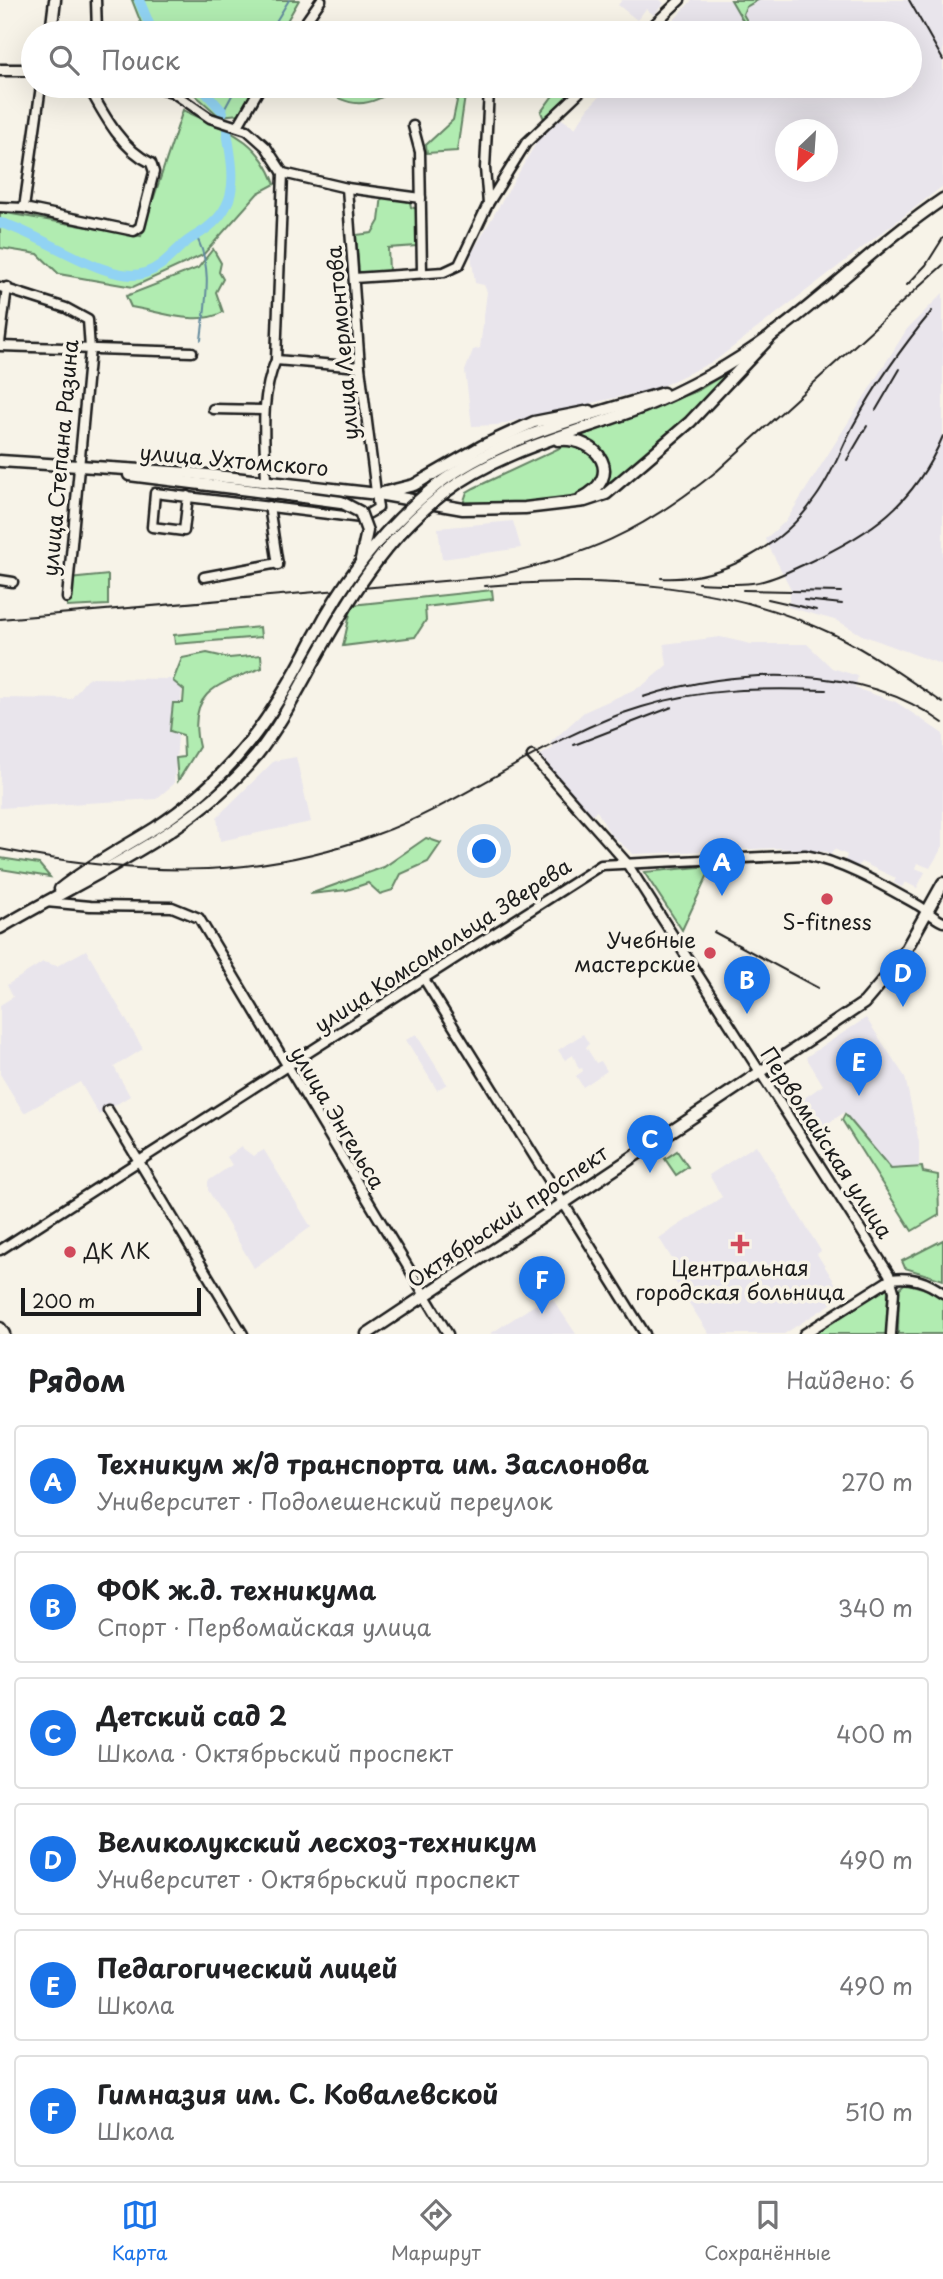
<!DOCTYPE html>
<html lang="ru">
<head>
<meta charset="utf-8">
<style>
  :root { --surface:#fff; --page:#f2f2f2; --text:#202124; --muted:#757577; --line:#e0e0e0; --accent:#1a73e8 }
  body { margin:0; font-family:"Playpen Sans",sans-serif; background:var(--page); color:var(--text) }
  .compass { position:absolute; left:775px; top:119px; width:63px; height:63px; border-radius:50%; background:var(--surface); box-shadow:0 7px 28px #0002; rotate:205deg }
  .scale { position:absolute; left:21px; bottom:18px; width:180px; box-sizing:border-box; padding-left:7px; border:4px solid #1c1c1c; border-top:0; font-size:19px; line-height:24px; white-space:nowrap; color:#1c1c1c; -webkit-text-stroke:5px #f7f3e8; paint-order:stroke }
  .you { position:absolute; left:485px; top:852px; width:24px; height:24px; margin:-18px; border:5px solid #fff; border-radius:50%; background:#1a73e8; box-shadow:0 0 0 10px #1a73e833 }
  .badge { display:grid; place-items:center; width:46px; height:46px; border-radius:50%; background:var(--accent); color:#fff; font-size:23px; font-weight:700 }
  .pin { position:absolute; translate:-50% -58px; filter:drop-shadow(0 2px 4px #0008) }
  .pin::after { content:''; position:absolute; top:37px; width:24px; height:21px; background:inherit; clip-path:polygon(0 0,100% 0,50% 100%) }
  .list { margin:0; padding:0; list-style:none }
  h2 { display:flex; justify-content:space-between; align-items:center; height:91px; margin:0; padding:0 28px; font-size:30px }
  h2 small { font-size:23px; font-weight:400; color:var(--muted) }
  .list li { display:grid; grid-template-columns:46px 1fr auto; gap:21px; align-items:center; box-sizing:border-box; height:112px; margin:0 14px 14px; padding:0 14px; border:2px solid var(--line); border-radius:7px }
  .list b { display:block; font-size:26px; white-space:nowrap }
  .list p { margin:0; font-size:23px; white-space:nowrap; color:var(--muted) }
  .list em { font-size:23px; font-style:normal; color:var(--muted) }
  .icon { flex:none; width:38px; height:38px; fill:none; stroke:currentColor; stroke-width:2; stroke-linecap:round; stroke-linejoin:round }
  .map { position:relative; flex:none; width:943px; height:1334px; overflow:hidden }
  .search { position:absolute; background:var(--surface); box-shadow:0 7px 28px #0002; left:21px; right:21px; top:21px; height:77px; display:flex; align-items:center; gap:18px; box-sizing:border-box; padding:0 24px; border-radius:38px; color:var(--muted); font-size:26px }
  .sheet { height:847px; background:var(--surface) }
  nav { display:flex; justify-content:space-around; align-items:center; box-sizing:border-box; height:98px; border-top:2px solid var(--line); background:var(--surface); font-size:19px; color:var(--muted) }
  nav a { display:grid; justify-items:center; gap:4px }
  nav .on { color:var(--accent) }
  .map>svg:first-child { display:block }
</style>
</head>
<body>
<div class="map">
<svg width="943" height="1334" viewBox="0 0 943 1334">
  <rect width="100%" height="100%" fill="#f7f3e8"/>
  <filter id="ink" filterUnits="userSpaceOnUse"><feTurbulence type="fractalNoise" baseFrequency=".0143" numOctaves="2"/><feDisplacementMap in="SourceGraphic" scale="14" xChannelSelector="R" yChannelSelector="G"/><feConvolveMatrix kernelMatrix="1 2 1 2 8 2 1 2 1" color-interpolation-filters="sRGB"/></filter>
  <g filter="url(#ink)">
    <g fill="#e9e5ec" fill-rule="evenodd">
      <polygon points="622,0 660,0 664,3 654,15 646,9 637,20 618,5"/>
      <path d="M692 0H943V186L716 360 658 388 497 425 472 426 465 371 473 350 480 348 487 292 484 285 475 283 471 254 546 126 559 117 575 128 590 106 610 86H910V33H662ZM786 130H828V172H786Z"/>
      <polygon points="943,293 943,665 862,635 838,621 788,607 791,589 765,539 786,521 907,329"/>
      <polygon points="513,521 521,548 442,559 438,528"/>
      <polygon points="720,637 751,644 807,644 832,668 858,676 855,688 896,702 943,734 943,846 930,868 917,863 915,868 925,872 917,888 905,882 902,887 894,883 896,878 861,862 858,867 845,861 847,855 834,849 830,856 827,852 779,848 633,854 610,834 597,811 590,815 539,756 553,748 551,742 584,712 642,686 667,665 664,644"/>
      <polygon points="88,678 170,679 182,689 174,784 156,799 0,808 0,698 71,699"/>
      <polygon points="296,757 311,822 220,841 217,817 274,761"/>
      <polygon points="86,950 143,1049 114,1067 130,1096 99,1115 80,1082 24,1113 0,1074 0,1005 13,997 7,985 43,962 57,966"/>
      <polygon points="866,1018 905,1077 919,1142 919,1168 893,1170 882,1163 845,1112 812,1134 793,1106 823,1085 806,1057"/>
      <polygon points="416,1034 447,1084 437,1090 406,1040"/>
      <polygon points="583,1034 589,1044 586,1047 596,1063 601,1061 607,1071 583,1087 576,1076 583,1071 582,1068 579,1069 573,1055 565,1060 558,1050"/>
      <polygon points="756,1145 821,1251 817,1254 837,1286 842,1284 848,1293 784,1334 709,1334 669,1272 677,1267 659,1238 722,1197 709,1175"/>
      <polygon points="241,1147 253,1156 264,1150 311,1227 254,1268 208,1190 208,1181 232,1165 227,1157"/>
      <polygon points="550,1295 576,1334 490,1334"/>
    </g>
    <g fill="#b1ecb1" stroke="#668466" stroke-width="2">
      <polygon points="132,0 299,0 280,33 145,33"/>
      <polygon points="731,0 758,0 746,7 743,14 754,33 750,33"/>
      <polygon points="185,86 257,86 240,114 219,116"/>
      <path d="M317 86H400C367 110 350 108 317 86Z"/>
      <polygon points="560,86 579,86 544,119 541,112"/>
      <polygon points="458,96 465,96 457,151 427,153 426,145 453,120"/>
      <path d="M183 110C225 130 257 136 275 184L258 193 203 255 133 287 59 274 38 254 0 248V212L141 236Z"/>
      <polygon points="382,195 410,202 411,207 417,209 417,246 388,248 389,271 359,273 356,235 372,233 379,221"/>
      <path d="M213 249 221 263 219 272 223 279 216 292 223 312C197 327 159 311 131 307L126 296 198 268Z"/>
      <path d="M749 359 646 456 597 493C607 462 612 445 574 435L697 391Z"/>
      <path d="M570 443 593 451C596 458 600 465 600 472 595 510 492 504 463 504L467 492 474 488Z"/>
      <polygon points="108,575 108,605 67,607 69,579"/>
      <polygon points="492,590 493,599 425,607 426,620 415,637 343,646 352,605"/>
      <polygon points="260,627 261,637 175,644 174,635"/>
      <path d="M207 653 229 658 261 655 262 668C218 684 186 691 199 747L178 781 176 758 184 757 183 735 170 731 173 703H183L184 690 173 681 182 658Z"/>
      <path d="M301 670 304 671C252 763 206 804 117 859L115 856C147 834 183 814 212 789 251 757 277 713 301 670Z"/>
      <polygon points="426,838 441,843 428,862 401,874 393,890 380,894 368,883 347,890 310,894 384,867"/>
      <polygon points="0,858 39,864 50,877 0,869"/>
      <polygon points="711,866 711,868 682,930 644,872"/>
      <polygon points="845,1114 891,1169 922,1167 923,1172 938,1175 939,1215 912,1231 842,1120"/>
      <polygon points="677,1151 688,1167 676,1175 665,1159"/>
      <polygon points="943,1240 943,1280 905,1268 902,1261"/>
      <polygon points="905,1283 933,1291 943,1299 943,1334 898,1334 899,1289"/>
      <polygon points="888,1285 887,1334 810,1334"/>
    </g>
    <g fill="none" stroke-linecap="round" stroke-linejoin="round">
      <g stroke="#628a9d" stroke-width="2">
        <polyline points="269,33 289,0"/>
        <polyline points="223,112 237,86"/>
        <path d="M196 236C214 269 205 303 201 340"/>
      </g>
      <g stroke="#91d3f3" stroke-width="10">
        <polyline points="139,0 153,33"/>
        <polyline points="200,86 223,112"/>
        <path d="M0 223C38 231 108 286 145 273 166 266 175 248 192 238 241 211 235 180 227 132"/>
      </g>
      <defs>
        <g id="minor">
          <polyline points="96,0 97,33"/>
          <polyline points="298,33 321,0"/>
          <polyline points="645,33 680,0"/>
          <polyline points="152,86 172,92 210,118 247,130 266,147 283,173 347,188 421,198"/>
          <polyline points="238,126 261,86"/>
          <polyline points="413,126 420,152 422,272"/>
          <polyline points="488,204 485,168 489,90"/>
          <path d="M0 207 24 208 134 231 140 227 154 172 151 163C121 149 103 113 88 86"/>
          <polyline points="24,208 41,86"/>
          <polyline points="354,278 444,272 459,265 488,204 526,143 586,86"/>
          <polyline points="0,287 66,308 88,320 90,349 67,598"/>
          <polyline points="0,343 7,287"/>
          <polyline points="0,346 192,352"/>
          <polyline points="276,360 360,367"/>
          <polyline points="213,409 264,410"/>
          <path d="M266 482C265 440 259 399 276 360L283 173"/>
          <polyline points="188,496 184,531 152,527 155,493 361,518 378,508 360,367 347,188"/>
          <polyline points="269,506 278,565"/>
          <polyline points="204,577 278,563"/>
          <polyline points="0,580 13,582"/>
          <polyline points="532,756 626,862 889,1274 894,1291 891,1334"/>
          <polyline points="46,902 90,906 172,907 199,918 448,1334"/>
          <polyline points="424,979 645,1334"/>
          <polyline points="108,1110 243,1334"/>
          <path d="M0 1250 601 865 805 855C843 862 882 885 916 904 926 909 933 918 943 922"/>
          <path d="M804 1334 891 1279C911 1276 926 1281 943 1293"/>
        </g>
        <g id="major">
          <polyline points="51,33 55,0"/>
          <polyline points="0,70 33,70"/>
          <path d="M558 440C600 437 624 477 582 498"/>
          <polyline points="0,461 189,473 378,494 463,509 525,508 585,501 606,494 690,422 773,334"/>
          <polyline points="129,475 311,498"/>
          <path d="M437 485C502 436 586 416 663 393"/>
          <path d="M444 493C502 449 576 433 643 407 666 398 688 387 710 375 796 329 863 253 943 199"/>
          <polyline points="378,494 414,485 482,446 534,422 590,411"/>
          <path d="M60 889C90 865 123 848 155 828 232 778 273 717 314 637"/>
          <path d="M0 928C87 876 189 836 256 756 278 728 295 696 312 665"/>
          <polyline points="0,1328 4,1334"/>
          <polyline points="367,1334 864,1003 899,962 943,883"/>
        </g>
      </defs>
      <use href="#minor" stroke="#1c1c1c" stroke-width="13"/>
      <use href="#major" stroke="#1c1c1c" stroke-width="15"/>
      <use href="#minor" stroke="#f7f3e8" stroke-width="8"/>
      <use href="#major" stroke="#f7f3e8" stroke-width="10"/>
      <g stroke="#1c1c1c" stroke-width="2">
        <polyline points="909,0 943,60"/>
        <polyline points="907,285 926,265 943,238"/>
        <polyline points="876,410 900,369"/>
        <polyline points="847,460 867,426"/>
        <path d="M661 578C721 582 783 545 816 497 832 475 841 449 853 426 876 384 902 347 932 311"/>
        <path d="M698 583C716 584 734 585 752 583 771 581 789 571 807 563 872 533 914 504 943 436"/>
        <path d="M485 586C606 576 723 582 835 635 873 654 908 679 943 703"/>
        <polyline points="743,590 841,592"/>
        <polyline points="768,599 816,610"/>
        <polyline points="804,600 842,604"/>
        <path d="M0 619 490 577C587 556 640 533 717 471L943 265"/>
        <path d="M643 697C734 667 862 663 943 723"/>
        <polyline points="574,745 672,707"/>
        <path d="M0 849C131 875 248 882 375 835 468 802 547 735 642 707 702 688 764 688 826 690"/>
        <polyline points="714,932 818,988"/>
      </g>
      <defs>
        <g id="major-bridge">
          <polyline points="311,498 341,502 360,512 367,531 361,559"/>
          <path d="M314 637C345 577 384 527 437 485"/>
          <path d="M312 665C348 600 383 540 444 493"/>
        </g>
      </defs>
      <use href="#major-bridge" stroke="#1c1c1c" stroke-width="15" stroke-linecap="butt"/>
      <use href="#major-bridge" stroke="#f7f3e8" stroke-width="10"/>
    </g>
  </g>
  <g fill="#d1495b" stroke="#f7f3e8" stroke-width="2.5">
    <circle cx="827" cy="899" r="7"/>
    <circle cx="710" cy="953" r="7"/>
    <path d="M736.5 1233.5h7v7h7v7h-7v7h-7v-7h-7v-7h7z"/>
    <circle cx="70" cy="1252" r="7"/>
  </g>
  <g text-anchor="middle" stroke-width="7" stroke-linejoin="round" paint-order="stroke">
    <g font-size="21" fill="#1c1c1c" stroke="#f7f3e8">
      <text transform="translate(343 343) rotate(-95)" y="7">улица Лермонтова</text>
      <text transform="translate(61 458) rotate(-85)" y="7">улица Степана Разина</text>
      <text transform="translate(234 461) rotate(5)" y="7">улица Ухтомского</text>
      <text transform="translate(443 946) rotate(-33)" y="7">улица Комсомольца Зверева</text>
      <text transform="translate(337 1118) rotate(59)" y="7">улица Энгельса</text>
      <text transform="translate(826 1143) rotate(57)" y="7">Первомайская улица</text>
      <text transform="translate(508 1217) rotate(-34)" y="7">Октябрьский проспект</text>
    </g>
    <g font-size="21" fill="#1c1c1c" stroke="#f7f3e8">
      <text x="827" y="930">S-fitness</text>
      <text x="696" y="948" text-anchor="end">Учебные<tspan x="696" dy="24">мастерские</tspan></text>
      <text x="84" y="1259" text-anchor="start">ДК ЛК</text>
      <text x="740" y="1276">Центральная<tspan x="740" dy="24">городская больница</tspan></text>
    </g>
  </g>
</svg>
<svg class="compass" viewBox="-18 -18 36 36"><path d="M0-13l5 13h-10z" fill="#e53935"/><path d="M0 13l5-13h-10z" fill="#757577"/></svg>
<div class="scale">200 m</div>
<div class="you"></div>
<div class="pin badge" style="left:722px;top:896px">A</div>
<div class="pin badge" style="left:747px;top:1014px">B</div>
<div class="pin badge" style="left:650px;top:1173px">C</div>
<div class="pin badge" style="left:903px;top:1007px">D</div>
<div class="pin badge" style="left:859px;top:1096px">E</div>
<div class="pin badge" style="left:542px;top:1314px">F</div>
<div class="search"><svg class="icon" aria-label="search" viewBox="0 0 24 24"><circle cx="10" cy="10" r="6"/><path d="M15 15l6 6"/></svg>Поиск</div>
</div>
<section class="sheet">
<h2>Рядом<small>Найдено: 6</small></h2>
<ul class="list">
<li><span class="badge">A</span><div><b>Техникум ж/д транспорта им. Заслонова</b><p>Университет · Подолешенский переулок</p></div><em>270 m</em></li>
<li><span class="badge">B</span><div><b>ФОК ж.д. техникума</b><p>Спорт · Первомайская улица</p></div><em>340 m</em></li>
<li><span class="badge">C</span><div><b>Детский сад 2</b><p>Школа · Октябрьский проспект</p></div><em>400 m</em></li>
<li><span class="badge">D</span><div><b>Великолукский лесхоз-техникум</b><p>Университет · Октябрьский проспект</p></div><em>490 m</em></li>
<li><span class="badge">E</span><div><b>Педагогический лицей</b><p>Школа</p></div><em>490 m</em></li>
<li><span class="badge">F</span><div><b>Гимназия им. С. Ковалевской</b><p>Школа</p></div><em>510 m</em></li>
</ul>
</section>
<nav>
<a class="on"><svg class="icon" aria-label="map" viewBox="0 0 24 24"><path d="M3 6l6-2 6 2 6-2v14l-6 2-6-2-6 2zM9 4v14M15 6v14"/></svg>Карта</a>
<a><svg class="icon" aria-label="directions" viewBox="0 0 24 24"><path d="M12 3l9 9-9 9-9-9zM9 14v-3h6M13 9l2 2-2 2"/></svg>Маршрут</a>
<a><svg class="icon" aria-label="saved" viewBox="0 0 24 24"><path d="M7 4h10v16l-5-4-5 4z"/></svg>Сохранённые</a>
</nav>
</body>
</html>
